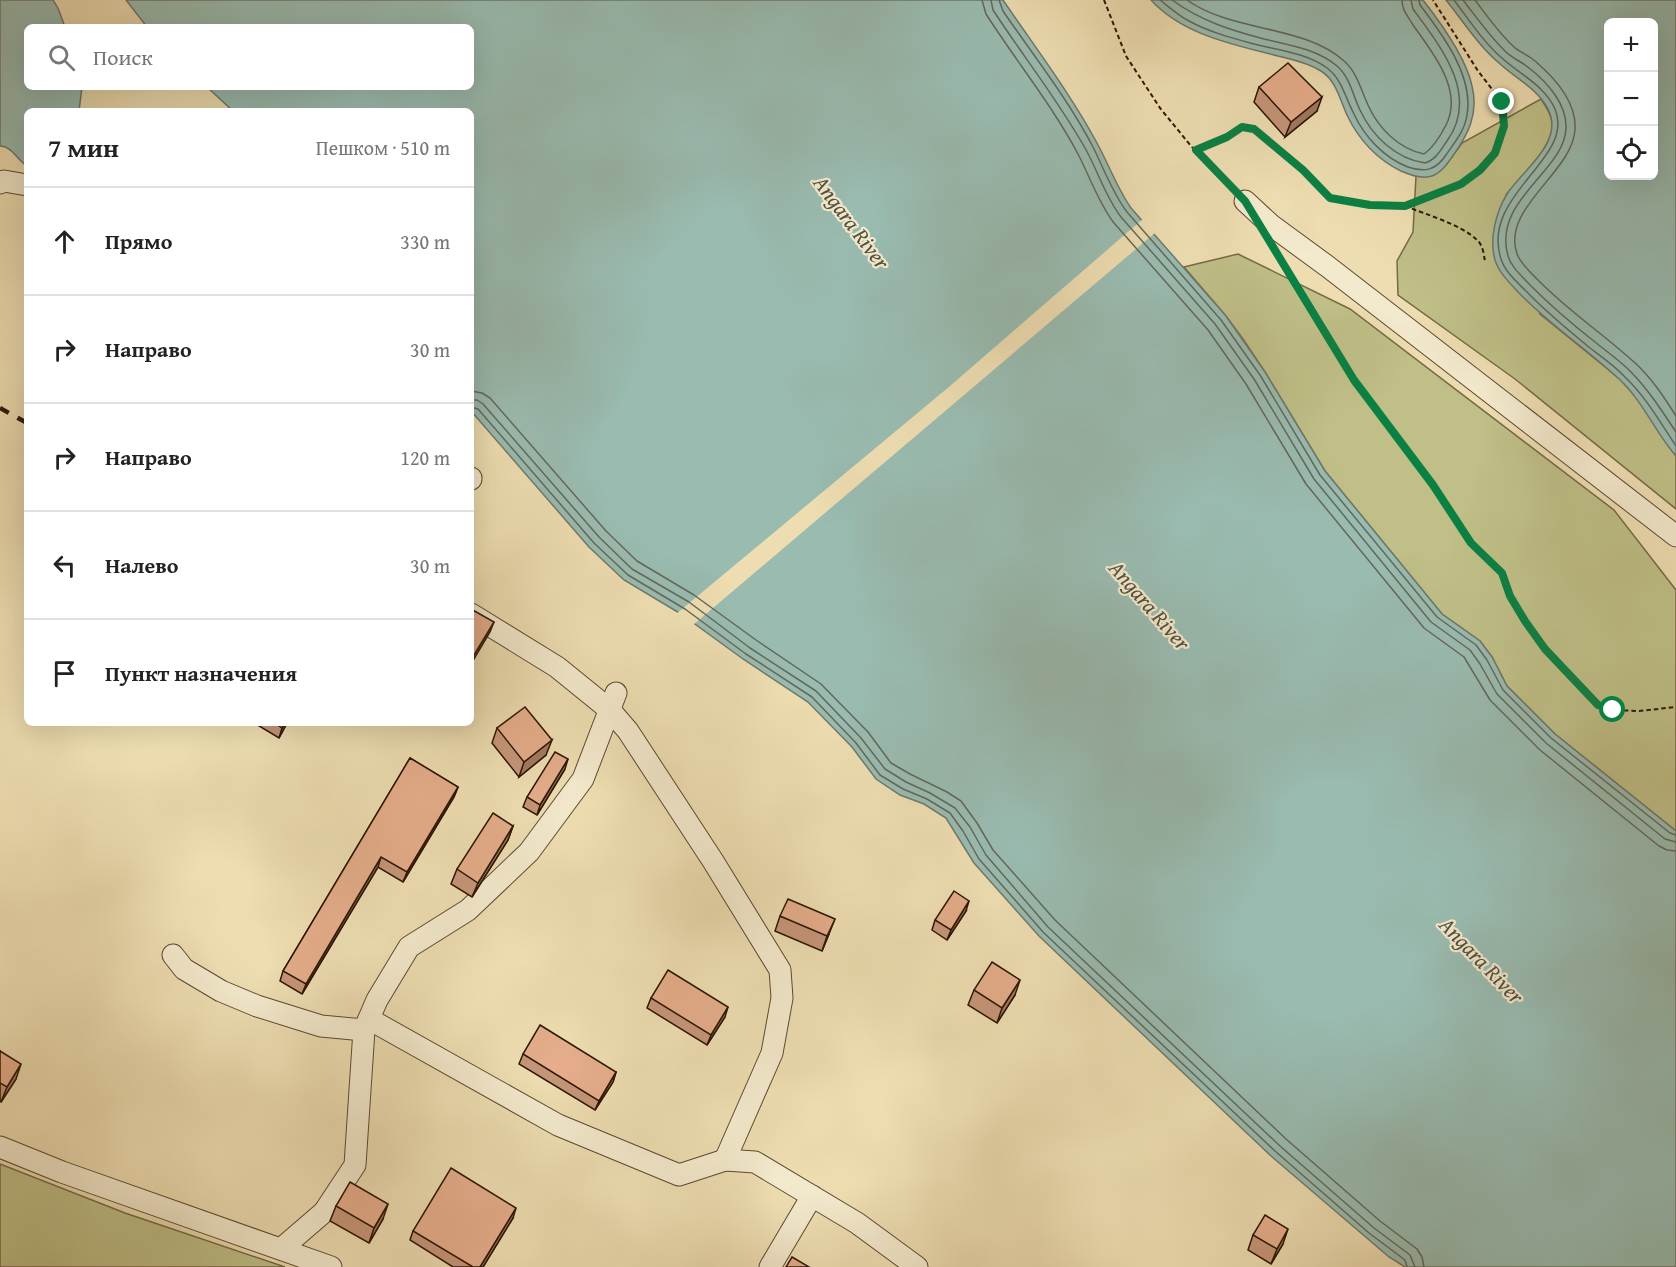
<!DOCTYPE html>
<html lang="ru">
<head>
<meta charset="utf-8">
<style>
  :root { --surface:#fff; --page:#f6f6f6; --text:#222; --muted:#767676; --line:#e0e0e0 }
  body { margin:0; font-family:"Gentium Book Plus",serif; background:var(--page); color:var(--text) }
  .controls { position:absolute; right:18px; top:18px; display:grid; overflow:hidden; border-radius:9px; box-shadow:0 6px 24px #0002 }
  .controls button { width:54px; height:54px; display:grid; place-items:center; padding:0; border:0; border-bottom:2px solid var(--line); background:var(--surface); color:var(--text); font:30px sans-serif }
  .stop { position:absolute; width:18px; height:18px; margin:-14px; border:4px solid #0b8043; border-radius:50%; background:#fff }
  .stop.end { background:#0b8043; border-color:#fff; box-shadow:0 2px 6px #0008 }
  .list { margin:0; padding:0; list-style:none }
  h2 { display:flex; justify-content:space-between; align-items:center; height:78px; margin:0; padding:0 24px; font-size:26px }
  h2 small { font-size:20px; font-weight:400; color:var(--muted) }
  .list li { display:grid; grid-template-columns:39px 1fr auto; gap:18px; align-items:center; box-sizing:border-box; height:108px; padding:0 24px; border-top:2px solid var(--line) }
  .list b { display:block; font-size:22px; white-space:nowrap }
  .list em { font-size:20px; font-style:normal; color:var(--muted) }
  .icon { flex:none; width:33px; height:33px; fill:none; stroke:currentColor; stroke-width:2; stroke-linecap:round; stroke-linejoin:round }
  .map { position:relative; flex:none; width:1676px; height:1267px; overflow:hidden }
  .search { position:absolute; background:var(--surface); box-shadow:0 6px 24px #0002; left:24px; top:24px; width:450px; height:66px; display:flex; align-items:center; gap:15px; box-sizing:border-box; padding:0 21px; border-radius:9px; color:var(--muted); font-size:22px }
  .panel { position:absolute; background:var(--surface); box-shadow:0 6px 24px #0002; left:24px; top:108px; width:450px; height:618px; border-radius:9px }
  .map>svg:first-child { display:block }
</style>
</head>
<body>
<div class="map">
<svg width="1676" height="1267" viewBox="0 0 1676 1267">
  <rect width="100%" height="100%" fill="#edddb1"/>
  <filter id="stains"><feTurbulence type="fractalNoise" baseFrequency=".00333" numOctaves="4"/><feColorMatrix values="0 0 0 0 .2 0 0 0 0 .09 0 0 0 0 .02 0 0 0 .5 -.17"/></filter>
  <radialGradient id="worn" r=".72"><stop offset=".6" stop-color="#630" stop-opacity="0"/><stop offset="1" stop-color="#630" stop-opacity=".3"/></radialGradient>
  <g fill="#bfbf87" stroke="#766a46" stroke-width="1.5">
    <path d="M1541 99C1547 108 1554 119 1552 130 1548 152 1520 177 1506 195L1540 314 1620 379 1640 402 1676 456V509L1515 379 1398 295 1397 261 1413 232 1416 176H1431L1438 172 1446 165 1462 143Z"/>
    <polygon points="1238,254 1350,309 1614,510 1676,590 1676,831 1555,734 1507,686 1492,657 1480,641 1442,614 1325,471 1265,372 1243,339 1226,316 1184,267"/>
    <polygon points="0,1164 125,1213 285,1267 0,1267"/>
  </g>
  <g fill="#99bbb0" stroke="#6e796c" stroke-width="1.5" fill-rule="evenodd">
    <path d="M0 0H53L58 8 65 27H27V87H82L79 111H27V166C17 160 12 146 0 146Z"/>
    <path d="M126 0H1003C1035 47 1070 93 1097 143 1109 165 1117 188 1131 208L1226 316 1265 372 1325 471 1442 614 1480 641 1492 657 1507 686 1555 734 1676 831V1267H1405L1389 1257 1271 1156 1039 936 974 863 946 818 924 804 900 795 876 779 852 747 808 702 743 659 681 614 624 580 589 547 471 411V111H233L207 87H471V27H147Z"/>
    <path d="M1151 0H1423C1441 23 1466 57 1472 86 1479 114 1468 135 1452 157 1447 164 1441 173 1432 176 1423 179 1410 175 1401 171 1378 160 1359 140 1348 117 1340 101 1337 81 1321 71 1307 62 1289 59 1274 55 1231 44 1182 34 1151 0Z"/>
    <path d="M1446 0H1676V456C1655 432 1643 401 1619 379 1587 349 1550 325 1519 293 1510 283 1499 273 1495 260 1489 239 1496 212 1507 194 1522 170 1565 143 1548 109 1537 88 1515 78 1499 63 1478 45 1463 21 1446 0ZM1654 22V176H1608V22Z"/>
  </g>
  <polygon fill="#edddb1" points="1144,218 1156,232 693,625 676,614 950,386"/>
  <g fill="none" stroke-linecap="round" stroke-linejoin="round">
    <g stroke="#63685a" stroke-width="1.5">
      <path d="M982 0 986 14C1016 61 1052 105 1078 154 1090 177 1098 202 1114 223L1208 330 1246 384 1306 484 1424 628 1464 657 1490 700 1540 750 1659 846 1667 850 1676 851"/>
      <path d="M991 0 993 10C1023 56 1058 100 1085 148 1098 171 1105 196 1121 217L1215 324 1254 379 1314 479 1431 622 1470 650 1480 664 1497 694 1546 743 1665 839 1676 842"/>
      <path d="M999 0 1003 11C1033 55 1068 99 1093 147 1104 169 1112 192 1127 212L1221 320 1260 375 1320 475 1437 617 1476 645 1487 660 1503 690 1551 738 1670 833 1676 835"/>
      <path d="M1160 0C1169 7 1179 16 1189 21 1209 32 1232 38 1254 44 1277 50 1307 53 1327 68 1342 79 1345 97 1354 114 1364 136 1384 158 1408 167 1425 173 1436 170 1446 155 1455 142 1465 130 1467 115 1474 76 1442 34 1420 5L1419 0"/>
      <path d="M1172 0C1201 21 1230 30 1264 39 1289 45 1317 49 1337 66 1350 77 1353 96 1360 110 1372 136 1396 159 1425 163 1436 160 1441 149 1447 141 1480 95 1441 47 1413 9L1411 0"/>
      <path d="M1187 0C1231 32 1305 25 1344 61 1357 72 1361 90 1368 105 1378 128 1399 149 1424 154 1434 147 1441 135 1446 125 1464 90 1432 52 1413 25 1408 16 1402 11 1402 0"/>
      <path d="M1454 0C1469 20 1484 43 1503 59 1521 75 1545 86 1555 109 1576 159 1480 194 1501 259 1505 272 1517 282 1526 291 1546 312 1568 330 1590 348 1602 357 1615 366 1625 377 1646 397 1660 422 1676 446"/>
      <path d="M1463 0C1477 18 1490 37 1507 53 1514 59 1522 62 1529 68 1547 82 1567 104 1566 128 1565 171 1492 200 1508 256 1511 267 1522 276 1530 285 1550 305 1572 324 1595 342 1606 351 1619 360 1630 371 1648 389 1662 411 1676 432"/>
      <path d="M1475 0C1487 16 1498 32 1513 46 1519 52 1528 55 1535 61 1555 78 1577 102 1575 130 1572 173 1501 208 1517 254 1521 264 1530 272 1537 279 1567 310 1602 333 1634 362 1651 377 1664 397 1676 416"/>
      <polyline points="471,391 482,393 490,398 606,531 637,561 694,595 756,640 821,684 868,732 891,763 910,774 947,792 961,801 977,823 993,850 1055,920 1286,1139 1380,1221 1417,1249 1422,1257 1424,1267"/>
      <polyline points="471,400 477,400 483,404 599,537 632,569 689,602 750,648 816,691 861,738 885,769 906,782 930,793 955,808 970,827 986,855 1048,927 1280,1146 1374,1228 1410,1255 1415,1267"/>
      <polyline points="471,407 478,409 594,543 628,575 685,609 746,654 812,697 856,743 880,775 903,789 927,799 950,813 963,831 979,859 1043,932 1275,1151 1369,1233 1405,1260 1407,1267"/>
    </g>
    <defs>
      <g id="minor">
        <polyline points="0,183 4,181 27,185"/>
        <polyline points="1245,201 1271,225 1327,266 1676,536"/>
        <polyline points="471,478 471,479"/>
        <polyline points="471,614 557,667 610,710 628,731 713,861 780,970 782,998 772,1053 725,1160"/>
        <polyline points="173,955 184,969 221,991 257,1006 321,1026 364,1030"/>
        <polyline points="369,1019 558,1125 679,1175 725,1160 755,1162 857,1223 917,1267"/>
        <polyline points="0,1147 62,1172 331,1267"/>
        <polyline points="281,1249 324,1212 355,1165 364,1030 377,1000 409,947 468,910 529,852 583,779 616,693"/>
        <polyline points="770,1267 812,1196"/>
      </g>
    </defs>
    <use href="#minor" stroke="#5d4830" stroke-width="23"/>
    <g stroke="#2d1605" stroke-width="2" stroke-dasharray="4.5 3" stroke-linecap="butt">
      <polyline points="1104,0 1126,56 1160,108 1191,146 1233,189"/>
      <polyline points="1195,151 1228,137 1242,127 1254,129 1303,170 1330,198 1370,205 1405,206 1462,184 1480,170 1495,153 1504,126 1502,102 1478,71 1433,0"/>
      <path d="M1405 206C1425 214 1462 225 1477 240 1483 245 1484 255 1485 262"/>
      <polyline points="1277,252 1354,380 1433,485 1471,543 1502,573 1510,596 1525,621 1545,649 1598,705 1613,710 1639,711 1676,707"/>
    </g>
    <use href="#minor" stroke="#f3e9cc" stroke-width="21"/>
    <polyline stroke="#2d1605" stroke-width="4.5" stroke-dasharray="10 10" stroke-linecap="butt" points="0,408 27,423"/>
  </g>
  <g fill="#c59578" stroke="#2d1605" stroke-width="1.5">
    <polygon points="1259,87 1317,111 1285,137 1254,102"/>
    <polygon points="254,723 287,723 279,738"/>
    <polygon points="497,728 546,755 519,777 492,743"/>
    <polygon points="410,758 458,787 454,797 403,882 378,867 302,994 280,981 283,971"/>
    <polygon points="565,769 537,815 523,807 527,797"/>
    <polygon points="513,826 508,840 472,897 451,884 457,869"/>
    <polygon points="966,911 947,940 932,930 935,920"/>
    <polygon points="780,916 829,934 822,951 775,931"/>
    <polygon points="974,990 1015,995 997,1023 968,1005"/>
    <polygon points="651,998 725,1017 707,1045 647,1008"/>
    <polygon points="0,1051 16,1079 1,1102 0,1101"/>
    <polygon points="523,1054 616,1072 613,1082 595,1110 519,1064"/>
    <polygon points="336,1206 383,1219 369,1243 330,1221"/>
    <polygon points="513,1218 483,1267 453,1267 410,1240 413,1231"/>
    <polygon points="1253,1235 1283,1244 1271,1264 1248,1250"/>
  </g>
  <g fill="#a07961" stroke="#2d1605" stroke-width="1.5">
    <polygon points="1322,97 1317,111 1285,137 1291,122"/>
    <polygon points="494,622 490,632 471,664 471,660"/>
    <polygon points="285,723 287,723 279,738 282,728"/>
    <polygon points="552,740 546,755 519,777 524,762"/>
    <polygon points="568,759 565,769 537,815 540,805"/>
    <polygon points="458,787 454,797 403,882 407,872"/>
    <polygon points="513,826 508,840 472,897 478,883"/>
    <polygon points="381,857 378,867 302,994 306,984"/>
    <polygon points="969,901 966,911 947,940 951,930"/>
    <polygon points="835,919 829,934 822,951 827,936"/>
    <polygon points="1020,980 1015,995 997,1023 1002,1008"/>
    <polygon points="728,1007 725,1017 707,1045 711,1035"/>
    <polygon points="21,1064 16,1079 1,1102 7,1087"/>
    <polygon points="616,1072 613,1082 595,1110 599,1101"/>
    <polygon points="388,1204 383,1219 369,1243 374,1228"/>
    <polygon points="516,1208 513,1218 483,1267 480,1267"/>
    <polygon points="1288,1229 1283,1244 1271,1264 1277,1249"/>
  </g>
  <g fill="#e5ad8b" stroke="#2d1605" stroke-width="1.5">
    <polygon points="1288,63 1322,97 1291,122 1259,87"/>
    <polygon points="471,609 494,622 471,660"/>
    <polygon points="525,707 552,740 524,762 497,728"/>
    <polygon points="275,723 285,723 282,728"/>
    <polygon points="555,752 568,759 540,805 527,797"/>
    <polygon points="410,758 458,787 407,872 381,857 306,984 283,971"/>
    <polygon points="493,813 513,826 478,883 457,869"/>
    <polygon points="954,891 969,901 951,930 935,920"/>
    <polygon points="788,899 835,919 827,936 780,916"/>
    <polygon points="992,962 1020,980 1002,1008 974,990"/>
    <polygon points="668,970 728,1007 711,1035 651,998"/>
    <polygon points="540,1025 616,1072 599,1101 523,1054"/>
    <polygon points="0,1051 21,1064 7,1087 0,1083"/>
    <polygon points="451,1168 516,1208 480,1267 473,1267 413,1231"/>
    <polygon points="350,1182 388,1204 374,1228 336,1206"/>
    <polygon points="1265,1215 1288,1229 1277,1249 1253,1235"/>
    <polygon points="792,1257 809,1267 786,1267"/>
  </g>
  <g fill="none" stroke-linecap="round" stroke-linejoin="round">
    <polyline stroke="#0b8043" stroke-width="8" points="1502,102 1504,126 1495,153 1480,170 1461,184 1405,206 1370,205 1330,198 1303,170 1254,129 1242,127 1227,137 1196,150 1245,201 1354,380 1433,485 1471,543 1502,573 1510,596 1525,621 1545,649 1598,705 1613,710"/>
  </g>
  <g text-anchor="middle" stroke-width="4.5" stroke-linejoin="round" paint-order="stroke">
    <g font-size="22" font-style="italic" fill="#535041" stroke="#f3e9cc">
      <text transform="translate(852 222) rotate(53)" y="8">Angara River</text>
      <text transform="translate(1150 605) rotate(49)" y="8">Angara River</text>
      <text transform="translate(1482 960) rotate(46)" y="8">Angara River</text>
    </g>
  </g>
  <rect width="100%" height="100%" filter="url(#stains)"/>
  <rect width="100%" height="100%" fill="url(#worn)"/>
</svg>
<div class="controls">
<button>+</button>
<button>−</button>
<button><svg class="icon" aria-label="locate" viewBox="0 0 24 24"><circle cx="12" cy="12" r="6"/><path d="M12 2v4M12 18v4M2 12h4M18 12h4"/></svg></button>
</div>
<div class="stop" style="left:1613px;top:710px"></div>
<div class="stop end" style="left:1502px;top:102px"></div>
<div class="search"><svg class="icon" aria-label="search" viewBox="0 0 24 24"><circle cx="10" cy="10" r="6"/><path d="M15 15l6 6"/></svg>Поиск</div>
<section class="panel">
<h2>7 мин<small>Пешком · 510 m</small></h2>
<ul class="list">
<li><svg class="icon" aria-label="ahead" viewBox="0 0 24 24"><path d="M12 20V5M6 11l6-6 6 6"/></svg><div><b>Прямо</b></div><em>330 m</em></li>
<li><svg class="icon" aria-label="right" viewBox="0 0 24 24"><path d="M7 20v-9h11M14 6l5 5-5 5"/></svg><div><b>Направо</b></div><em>30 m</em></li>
<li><svg class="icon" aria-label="right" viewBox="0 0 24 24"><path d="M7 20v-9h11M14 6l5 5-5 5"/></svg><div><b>Направо</b></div><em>120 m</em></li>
<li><svg class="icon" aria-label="left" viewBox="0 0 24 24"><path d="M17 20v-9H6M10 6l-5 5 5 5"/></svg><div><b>Налево</b></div><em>30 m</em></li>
<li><svg class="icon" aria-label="arrive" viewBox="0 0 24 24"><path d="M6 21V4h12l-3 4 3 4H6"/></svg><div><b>Пункт назначения</b></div></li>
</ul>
</section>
</div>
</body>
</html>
